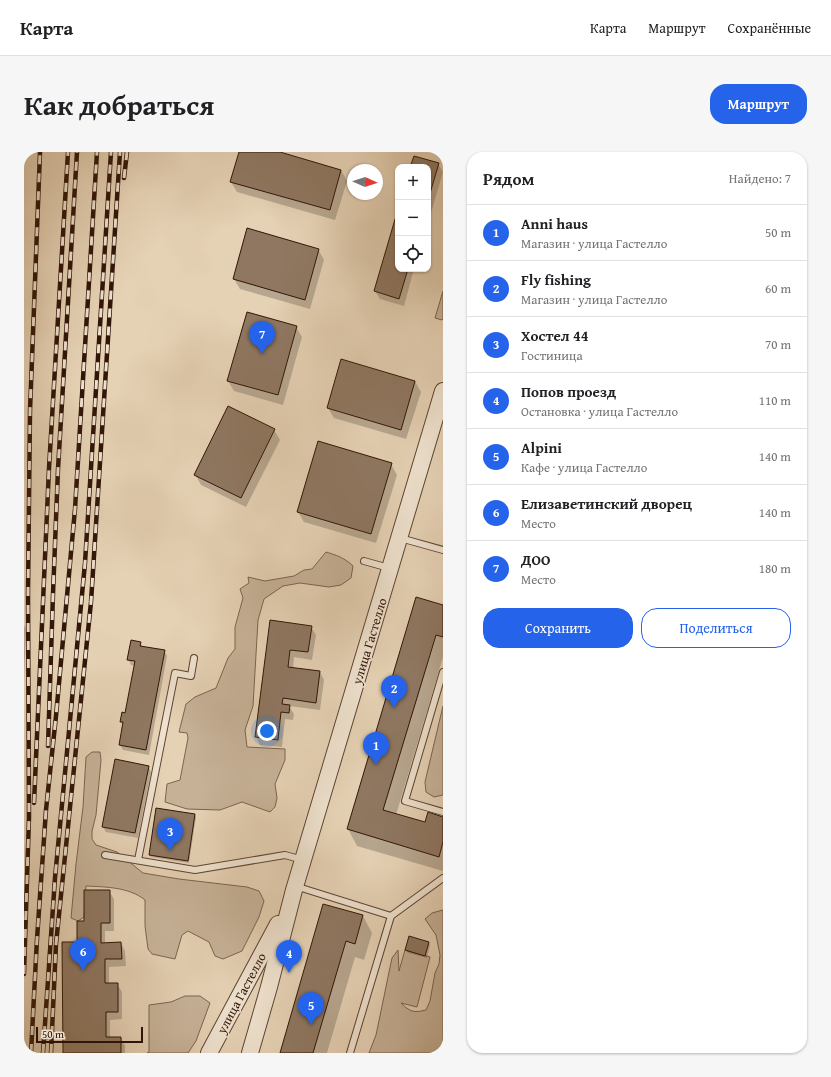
<!DOCTYPE html>
<html lang="ru">
<head>
<meta charset="utf-8">
<style>
  :root { --surface:#fff; --page:#f6f6f6; --text:#202124; --muted:#757577; --line:#e0e0e0; --accent:#2563eb }
  body { margin:0; font-family:"Gentium Book Plus",serif; background:var(--page); color:var(--text) }
  .controls { position:absolute; right:12px; top:12px; display:grid; overflow:hidden; border-radius:8px; box-shadow:0 1px 3px #0004 }
  .controls button { width:36px; height:36px; display:grid; place-items:center; padding:0; border:0; border-bottom:1px solid var(--line); background:var(--surface); color:var(--text); font:20px sans-serif }
  .compass { position:absolute; left:323px; top:12px; width:36px; height:36px; border-radius:50%; background:var(--surface); box-shadow:0 1px 3px #0004; rotate:93deg }
  .scale { position:absolute; left:12px; bottom:10px; width:107px; box-sizing:border-box; padding-left:4px; border:2px solid #311507; border-top:0; font-size:11px; line-height:14px; white-space:nowrap; color:#311507; -webkit-text-stroke:3px #eee1ce; paint-order:stroke }
  .you { position:absolute; left:243px; top:579px; width:14px; height:14px; margin:-10px; border:3px solid #fff; border-radius:50%; background:#1a73e8; box-shadow:0 0 0 6px #1a73e833 }
  .badge { display:grid; place-items:center; width:26px; height:26px; border-radius:50%; background:var(--accent); color:#fff; font-size:13px; font-weight:700 }
  .pin { position:absolute; translate:-50% -33px; filter:drop-shadow(0 1px 2px #0008) }
  .pin::after { content:''; position:absolute; top:21px; width:14px; height:12px; background:inherit; clip-path:polygon(0 0,100% 0,50% 100%) }
  .list { margin:0; padding:0; list-style:none }
  h2 { display:flex; justify-content:space-between; align-items:center; height:52px; margin:0; padding:0 16px; font-size:17px }
  h2 small { font-size:13px; font-weight:400; color:var(--muted) }
  .list li { display:grid; grid-template-columns:26px 1fr auto; gap:12px; align-items:center; box-sizing:border-box; height:56px; padding:0 16px; border-top:1px solid var(--line) }
  .list b { display:block; font-size:15px; white-space:nowrap }
  .list p { margin:0; font-size:13px; white-space:nowrap; color:var(--muted) }
  .list em { font-size:13px; font-style:normal; color:var(--muted) }
  .actions { display:flex; gap:8px; padding:12px 16px }
  .actions a { flex:1; padding:9px 0; border:1px solid var(--accent); border-radius:16px; text-align:center; font-size:14px; color:var(--accent) }
  .actions .main { background:var(--accent); color:#fff }
  .icon { flex:none; width:22px; height:22px; fill:none; stroke:currentColor; stroke-width:2; stroke-linecap:round; stroke-linejoin:round }
  .map { position:relative; flex:none; width:419px; height:901px; overflow:hidden; border-radius:16px }
  header { display:flex; align-items:center; gap:24px; box-sizing:border-box; height:56px; padding:0 20px; background:var(--surface); border-bottom:1px solid var(--line) }
  header strong { font-size:19px }
  nav { display:flex; gap:22px; margin-inline-start:auto; font-size:14px }
  .intro { display:flex; align-items:center; justify-content:space-between; box-sizing:border-box; height:96px; padding:0 24px }
  h1 { margin:0; font-size:28px }
  .button { padding:10px 18px; border-radius:16px; background:var(--accent); color:#fff; font-size:14px; font-weight:700 }
  main { display:flex; gap:24px; padding:0 24px }
  aside { flex:1; background:var(--surface); border-radius:16px; box-shadow:0 1px 3px #0004 }
  .map>svg:first-child { display:block }
</style>
</head>
<body>
<header>
<strong>Карта</strong>
<nav><a>Карта</a><a>Маршрут</a><a>Сохранённые</a></nav>
</header>
<div class="intro"><h1>Как добраться</h1><a class="button">Маршрут</a></div>
<main>
<div class="map">
<svg width="419" height="901" viewBox="0 0 419 901">
  <rect width="100%" height="100%" fill="#e5d1b4"/>
  <filter id="stains"><feTurbulence type="fractalNoise" baseFrequency=".005" numOctaves="4"/><feColorMatrix values="0 0 0 0 .2 0 0 0 0 .09 0 0 0 0 .02 0 0 0 .5 -.17"/></filter>
  <radialGradient id="worn" r=".72"><stop offset=".6" stop-color="#630" stop-opacity="0"/><stop offset="1" stop-color="#630" stop-opacity=".3"/></radialGradient>
  <g fill="#c6b197" stroke="#7c634f">
    <polygon points="419,139 419,166 418,168 411,166"/>
    <path d="M302 400C312 403 321 406 329 414L327 426 317 433 305 435 276 431 259 434 240 447 234 468 229 554 221 578 223 595 261 597V608L251 632 253 646 251 655 246 660 218 650 196 658 163 657 141 650 143 632 156 628 164 586 163 581 155 580 162 552 171 545 192 536 204 506 211 497V475L219 446 216 437 225 431 224 425 241 429 270 424 280 418 288 417Z"/>
    <polygon points="419,554 419,643 410,645 402,640 401,630"/>
    <path d="M68 600H76L77 608 72 663 68 679V687L72 693 93 700 119 721 155 727 223 735 235 739 240 749 235 765 218 799 199 807 191 804 185 790 164 779 158 783 151 807 128 802 124 797 121 774V748C105 735 82 735 62 734L60 765 54 769 47 766 52 712 59 655 62 605Z"/>
    <path d="M419 758V901H345L352 883 356 864 364 825 368 806 374 798 375 819 381 798 406 805 393 855 377 851C386 860 390 861 402 858L406 849 411 821 415 812 416 803 412 783 401 767 408 761Z"/>
    <polygon points="161,844 176,844 186,851 172,889 164,901 123,901 125,900 125,853 147,850"/>
  </g>
  <g fill="#0003">
    <polygon points="216,0 252,0 317,18 323,29 311,68 213,40 207,30"/>
    <polygon points="414,12 419,20 404,71 404,15 387,15"/>
    <polygon points="374,61 374,117 390,117 380,154 356,147 351,139"/>
    <polygon points="294,97 300,108 286,157 216,137 210,127"/>
    <polygon points="272,175 278,185 259,253 210,239 204,229"/>
    <polygon points="391,229 397,240 382,287 310,266 304,256"/>
    <polygon points="250,278 256,288 222,355 177,333 171,322"/>
    <polygon points="367,312 373,323 352,391 280,370 274,360"/>
    <polygon points="392,446 419,454 419,505 372,663 402,672 419,666 419,719 333,694 324,677"/>
    <polygon points="247,469 287,475 292,483 288,508 270,505 269,517 296,520 300,528 296,558 265,554 270,562 269,568 261,567 258,595 236,593 232,585"/>
    <polygon points="0,473 2,477 0,529"/>
    <polygon points="116,491 119,495 140,499 143,504 125,603 99,598 96,593 100,574 97,570 102,562 111,514 107,513 104,507"/>
    <polygon points="124,614 127,620 114,686 82,680 79,675"/>
    <polygon points="171,663 172,665 165,711 127,705 126,703"/>
    <polygon points="85,739 90,747 90,779 81,779 81,792 97,791 101,799 102,814 85,815 85,832 93,832 98,840 98,867 86,868 86,886 97,886 101,894 101,901 40,901 54,791 61,770"/>
    <polygon points="300,753 339,764 348,781 340,808 331,805 303,901 257,901"/>
    <polygon points="405,791 406,793 403,806 384,801 382,798"/>
  </g>
  <g fill="#8f7761" stroke="#311507">
    <polygon points="215,0 256,0 317,18 306,58 206,30"/>
    <polygon points="390,4 415,11 404,48 404,15 386,15"/>
    <polygon points="374,57 374,117 384,117 375,147 350,139"/>
    <polygon points="223,76 295,97 281,148 209,127"/>
    <polygon points="223,160 273,174 254,243 203,229"/>
    <polygon points="317,207 391,229 377,278 303,256"/>
    <polygon points="204,254 251,277 217,346 170,323"/>
    <polygon points="294,289 368,311 347,382 273,360"/>
    <polygon points="392,445 419,453 419,485 412,483 359,658 401,670 404,660 419,665 419,690 415,705 323,677"/>
    <polygon points="246,468 288,474 284,500 266,498 264,515 296,519 292,551 259,546 258,552 266,553 265,561 257,560 254,588 231,585"/>
    <polygon points="107,488 117,490 116,494 141,498 122,598 95,593 99,570 96,570 98,560 101,561 111,509 103,508"/>
    <polygon points="91,607 125,614 111,681 78,675"/>
    <polygon points="132,656 171,662 164,709 125,703"/>
    <polygon points="60,738 86,738 86,771 77,771 77,791 97,790 98,807 81,807 81,831 94,831 94,860 82,860 82,885 97,885 97,901 39,901 38,790 53,790 53,769 60,769"/>
    <polygon points="299,752 339,763 331,792 322,789 289,901 256,901"/>
    <polygon points="385,784 405,790 401,804 381,798"/>
  </g>
  <g fill="none" stroke-linecap="round" stroke-linejoin="round">
    <defs>
      <g id="service">
        <polyline points="376,386 419,398"/>
        <polyline points="340,409 365,416"/>
        <polyline points="419,520 381,649 419,660"/>
        <polyline points="81,703 171,718 261,703 279,708"/>
        <polyline points="114,708 151,521 167,524 170,506"/>
        <polyline points="271,734 367,764"/>
        <polyline points="326,901 367,764 419,726"/>
      </g>
      <g id="tertiary">
        <polyline points="185,901 254,772"/>
        <polyline points="226,901 245,835 270,738 419,239"/>
      </g>
    </defs>
    <use href="#service" stroke="#5e4432" stroke-width="8"/>
    <use href="#tertiary" stroke="#5e4432" stroke-width="18"/>
    <use href="#service" stroke="#eee1ce" stroke-width="6"/>
    <use href="#tertiary" stroke="#eee1ce" stroke-width="16"/>
    <defs>
      <g id="rail">
        <polyline points="100,26 103,0"/>
        <polyline points="24,594 29,442 34,317 53,0"/>
        <polyline points="10,651 25,316 44,0"/>
        <polyline points="0,822 5,665 4,441 6,259 16,0"/>
        <polyline points="7,901 13,787 22,658 32,564 51,357 73,0"/>
        <polyline points="19,901 31,726 61,411 87,0"/>
        <polyline points="27,901 32,792 67,450 96,0"/>
      </g>
    </defs>
    <use href="#rail" stroke="#311507" stroke-width="4.5"/>
    <use href="#rail" stroke="#eee1ce" stroke-width="3" stroke-dasharray="9" stroke-linecap="butt"/>
  </g>
  <g text-anchor="middle" stroke-width="3" stroke-linejoin="round" paint-order="stroke">
    <g font-size="13" fill="#311507" stroke="#eee1ce">
      <text transform="translate(345 489) rotate(-73)" y="5">улица Гастелло</text>
      <text transform="translate(217 841) rotate(-62)" y="5">улица Гастелло</text>
    </g>
  </g>
  <rect width="100%" height="100%" filter="url(#stains)"/>
  <rect width="100%" height="100%" fill="url(#worn)"/>
</svg>
<div class="controls">
<button>+</button>
<button>−</button>
<button><svg class="icon" aria-label="locate" viewBox="0 0 24 24"><circle cx="12" cy="12" r="6"/><path d="M12 2v4M12 18v4M2 12h4M18 12h4"/></svg></button>
</div>
<svg class="compass" viewBox="-18 -18 36 36"><path d="M0-13l5 13h-10z" fill="#e53935"/><path d="M0 13l5-13h-10z" fill="#757577"/></svg>
<div class="scale">50 m</div>
<div class="you"></div>
<div class="pin badge" style="left:352px;top:613px">1</div>
<div class="pin badge" style="left:370px;top:556px">2</div>
<div class="pin badge" style="left:146px;top:699px">3</div>
<div class="pin badge" style="left:265px;top:821px">4</div>
<div class="pin badge" style="left:287px;top:873px">5</div>
<div class="pin badge" style="left:59px;top:819px">6</div>
<div class="pin badge" style="left:238px;top:202px">7</div>
</div>
<aside>
<h2>Рядом<small>Найдено: 7</small></h2>
<ul class="list">
<li><span class="badge">1</span><div><b>Anni haus</b><p>Магазин · улица Гастелло</p></div><em>50 m</em></li>
<li><span class="badge">2</span><div><b>Fly fishing</b><p>Магазин · улица Гастелло</p></div><em>60 m</em></li>
<li><span class="badge">3</span><div><b>Хостел 44</b><p>Гостиница</p></div><em>70 m</em></li>
<li><span class="badge">4</span><div><b>Попов проезд</b><p>Остановка · улица Гастелло</p></div><em>110 m</em></li>
<li><span class="badge">5</span><div><b>Alpini</b><p>Кафе · улица Гастелло</p></div><em>140 m</em></li>
<li><span class="badge">6</span><div><b>Елизаветинский дворец</b><p>Место</p></div><em>140 m</em></li>
<li><span class="badge">7</span><div><b>ДОО</b><p>Место</p></div><em>180 m</em></li>
</ul>
<div class="actions"><a class="main">Сохранить</a><a>Поделиться</a></div>
</aside>
</main>
</body>
</html>
